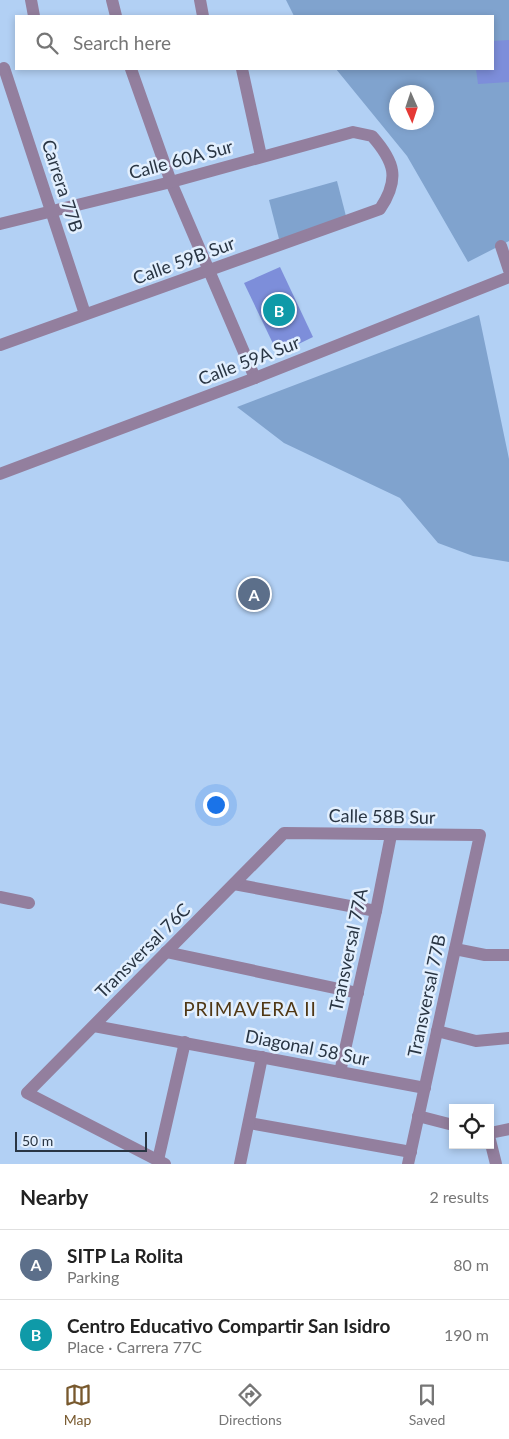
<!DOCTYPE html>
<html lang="en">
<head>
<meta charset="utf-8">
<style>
  :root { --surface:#fff; --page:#f6f6f6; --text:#222; --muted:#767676; --line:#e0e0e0; --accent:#78592e }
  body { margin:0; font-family:Lato,sans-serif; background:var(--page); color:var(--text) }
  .controls { position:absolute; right:15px; bottom:15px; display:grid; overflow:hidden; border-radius:0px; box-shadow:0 2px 8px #0003 }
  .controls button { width:45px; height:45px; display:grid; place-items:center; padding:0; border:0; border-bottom:1px solid var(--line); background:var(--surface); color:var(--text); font:25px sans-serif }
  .compass { position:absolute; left:389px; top:85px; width:45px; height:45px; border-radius:50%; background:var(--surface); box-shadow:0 2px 8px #0003; rotate:177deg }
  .scale { position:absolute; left:15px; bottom:12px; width:132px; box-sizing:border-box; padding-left:5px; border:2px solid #293543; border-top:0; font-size:14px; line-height:18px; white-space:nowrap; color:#293543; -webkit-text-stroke:4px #e2effe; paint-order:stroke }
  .you { position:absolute; left:215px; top:804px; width:18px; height:18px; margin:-12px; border:4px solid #fff; border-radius:50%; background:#1a73e8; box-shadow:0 0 0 8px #1a73e833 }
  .badge { display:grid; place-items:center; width:32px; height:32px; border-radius:50%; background:var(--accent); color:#fff; font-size:16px; font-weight:700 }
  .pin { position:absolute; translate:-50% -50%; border:2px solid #fff; box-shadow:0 1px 5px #0006 }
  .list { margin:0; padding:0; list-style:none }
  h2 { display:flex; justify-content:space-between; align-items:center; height:65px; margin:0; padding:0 20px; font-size:21px }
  h2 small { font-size:16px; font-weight:400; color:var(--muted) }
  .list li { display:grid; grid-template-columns:32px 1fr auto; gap:15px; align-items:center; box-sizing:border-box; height:70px; padding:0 20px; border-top:1px solid var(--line) }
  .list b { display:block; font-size:19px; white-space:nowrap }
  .list p { margin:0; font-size:16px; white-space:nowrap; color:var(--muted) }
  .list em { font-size:16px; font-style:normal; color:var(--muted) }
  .icon { flex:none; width:28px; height:28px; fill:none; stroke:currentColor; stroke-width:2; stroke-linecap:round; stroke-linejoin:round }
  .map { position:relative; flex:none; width:509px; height:1164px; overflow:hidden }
  .search { position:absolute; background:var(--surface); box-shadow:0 2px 8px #0003; left:15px; right:15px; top:15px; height:55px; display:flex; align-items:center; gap:12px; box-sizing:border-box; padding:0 18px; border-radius:0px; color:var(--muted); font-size:19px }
  .sheet { height:205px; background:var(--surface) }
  nav { display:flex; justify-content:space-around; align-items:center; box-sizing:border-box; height:70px; border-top:1px solid var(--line); background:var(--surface); font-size:14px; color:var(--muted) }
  nav a { display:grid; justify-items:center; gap:2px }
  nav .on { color:var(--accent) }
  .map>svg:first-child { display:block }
</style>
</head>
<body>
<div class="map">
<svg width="509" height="1164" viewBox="0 0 509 1164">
  <rect width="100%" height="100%" fill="#b2d0f4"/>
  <g fill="#80a3ce" fill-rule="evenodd">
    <path d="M286 0H509V241L468 262 407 156 336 69H493V16H294ZM396 92H426V122H396Z"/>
    <polygon points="337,181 347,220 279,239 269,200"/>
    <polygon points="479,315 509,459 509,562 473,556 438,543 400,498 284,443 237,407"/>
  </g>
  <g fill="#7d8eda">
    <polygon points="509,40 509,82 478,84 476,69 493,69 493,41"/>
    <polygon points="280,267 313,337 278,354 244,283"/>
  </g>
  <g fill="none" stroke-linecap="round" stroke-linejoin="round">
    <g stroke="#937f9e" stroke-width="12">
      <polyline points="31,0 34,16"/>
      <polyline points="112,0 116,16"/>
      <polyline points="200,0 203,16"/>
      <polyline points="4,68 85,314"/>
      <polyline points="131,69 171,182 255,378"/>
      <polyline points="242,69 261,156"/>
      <path d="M0 224 171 182 353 132 372 136C395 162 400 179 380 209L0 345"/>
      <polyline points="501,246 509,270"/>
      <polyline points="0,474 255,378 509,277"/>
      <polyline points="234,884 376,911"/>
      <polyline points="0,897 29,903"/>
      <polyline points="455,949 485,955 509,955"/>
      <polyline points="166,952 358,993"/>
      <polyline points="94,1026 425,1088"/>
      <polyline points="437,1031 476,1041 509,1038"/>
      <polyline points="340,1072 376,911 391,835"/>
      <polyline points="418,1116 453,1125"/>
      <polyline points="249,1123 411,1152"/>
      <polyline points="490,1133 509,1129"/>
      <polyline points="490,1140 496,1164"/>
      <polyline points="158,1160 185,1042"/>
      <polyline points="165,1164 27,1093 284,833 480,835 408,1164"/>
      <polyline points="240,1164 262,1057"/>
    </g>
  </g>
  <g text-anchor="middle" stroke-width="5" stroke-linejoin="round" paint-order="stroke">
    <g font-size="18" fill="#293543" stroke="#e2effe">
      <text transform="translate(181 160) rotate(-15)" y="6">Calle 60A Sur</text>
      <text transform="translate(62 186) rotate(72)" y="6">Carrera 77B</text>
      <text transform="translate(184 261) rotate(-20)" y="6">Calle 59B Sur</text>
      <text transform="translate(249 361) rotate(-21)" y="6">Calle 59A Sur</text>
      <text transform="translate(382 817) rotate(1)" y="6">Calle 58B Sur</text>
      <text transform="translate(349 950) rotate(-78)" y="6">Transversal 77A</text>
      <text transform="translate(143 951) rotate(-45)" y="6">Transversal 76C</text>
      <text transform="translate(427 996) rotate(-78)" y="6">Transversal 77B</text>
      <text transform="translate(307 1048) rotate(11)" y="6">Diagonal 58 Sur</text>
    </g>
    <g font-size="19" letter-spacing="1" fill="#503815" stroke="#e2effe">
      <text x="250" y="1016">PRIMAVERA II</text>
    </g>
  </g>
</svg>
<div class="controls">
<button><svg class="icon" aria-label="locate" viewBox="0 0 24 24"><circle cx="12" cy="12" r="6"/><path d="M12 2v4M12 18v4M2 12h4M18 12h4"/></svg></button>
</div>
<svg class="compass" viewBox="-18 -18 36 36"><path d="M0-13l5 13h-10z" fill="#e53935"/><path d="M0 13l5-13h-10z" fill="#767676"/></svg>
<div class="scale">50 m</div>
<div class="you"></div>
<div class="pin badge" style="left:254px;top:594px;background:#5c6f8a">A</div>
<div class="pin badge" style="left:279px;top:310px;background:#0f9aa8">B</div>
<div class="search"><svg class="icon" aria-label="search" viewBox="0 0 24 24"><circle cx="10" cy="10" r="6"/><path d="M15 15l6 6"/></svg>Search here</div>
</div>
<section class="sheet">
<h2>Nearby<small>2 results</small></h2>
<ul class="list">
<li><span class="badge" style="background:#5c6f8a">A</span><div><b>SITP La Rolita</b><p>Parking</p></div><em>80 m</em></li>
<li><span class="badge" style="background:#0f9aa8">B</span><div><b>Centro Educativo Compartir San Isidro</b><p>Place · Carrera 77C</p></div><em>190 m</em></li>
</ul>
</section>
<nav>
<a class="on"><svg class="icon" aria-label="map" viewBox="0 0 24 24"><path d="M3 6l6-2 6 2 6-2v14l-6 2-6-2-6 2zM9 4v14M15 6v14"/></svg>Map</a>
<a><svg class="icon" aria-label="directions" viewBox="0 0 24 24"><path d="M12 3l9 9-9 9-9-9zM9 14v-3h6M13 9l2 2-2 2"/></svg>Directions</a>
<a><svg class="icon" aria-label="saved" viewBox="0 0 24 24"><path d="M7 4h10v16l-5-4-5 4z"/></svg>Saved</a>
</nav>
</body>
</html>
